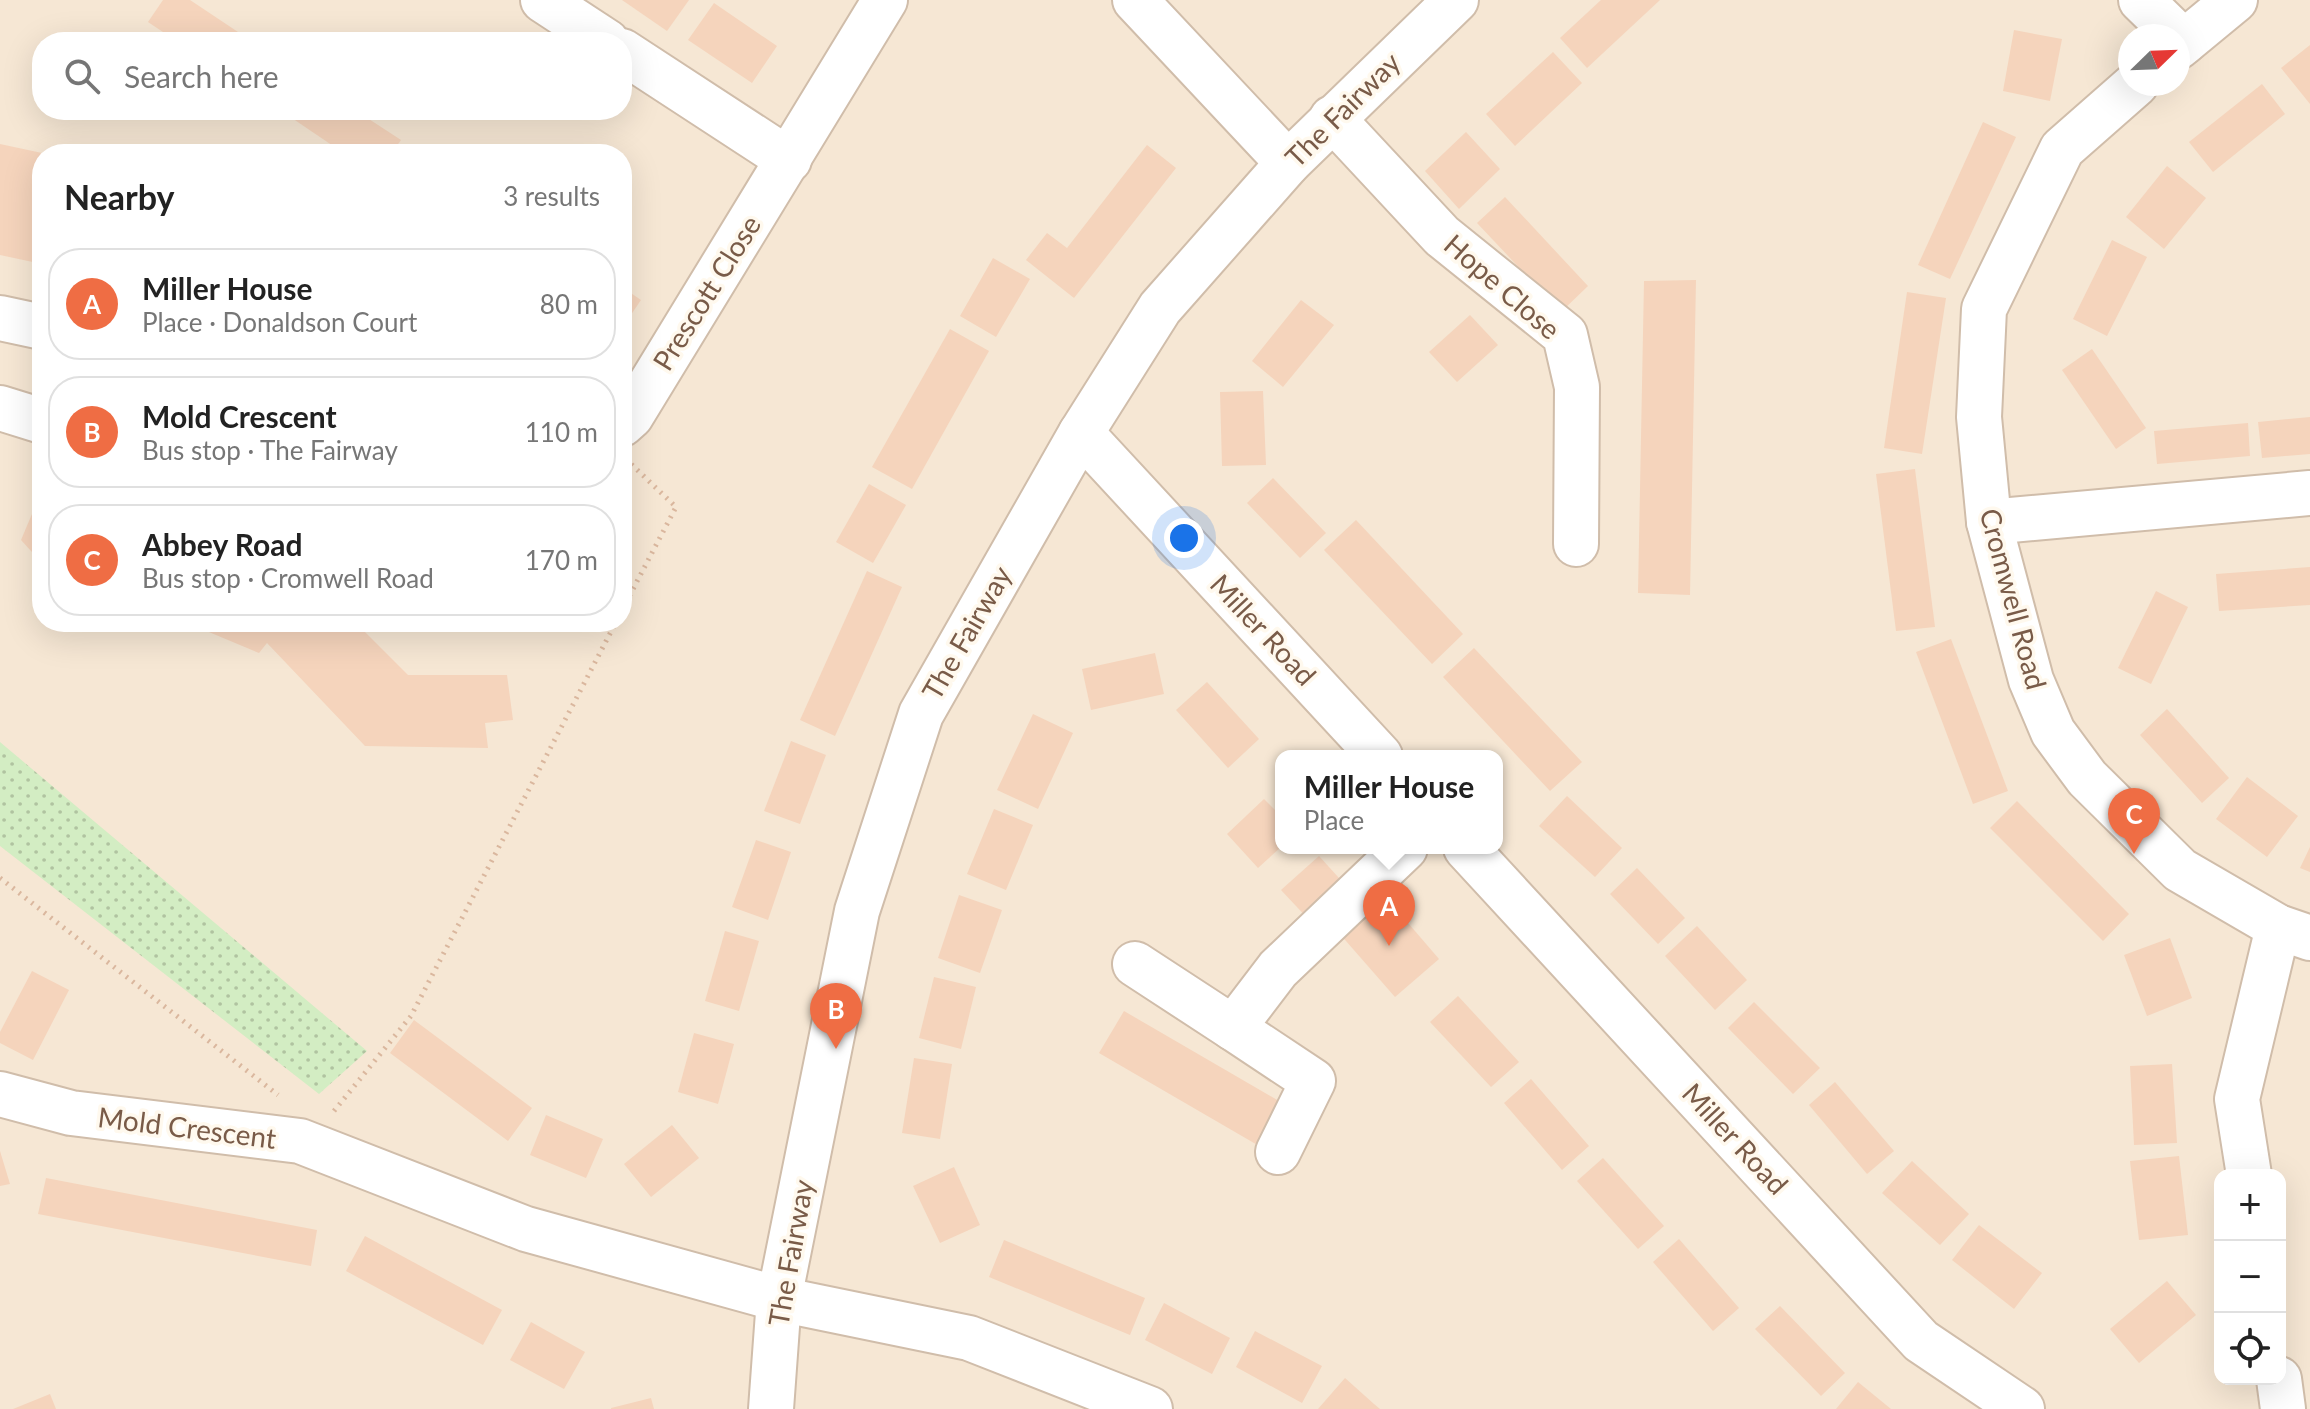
<!DOCTYPE html>
<html lang="en">
<head>
<meta charset="utf-8">
<style>
  :root { --surface:#fff; --page:#f6f6f6; --text:#222; --muted:#767676; --line:#e0e0e0; --accent:#ef6d44 }
  body { margin:0; font-family:Lato,sans-serif; background:var(--page); color:var(--text) }
  .controls { position:absolute; right:24px; bottom:24px; display:grid; overflow:hidden; border-radius:16px; box-shadow:0 8px 32px #0002 }
  .controls button { width:72px; height:72px; display:grid; place-items:center; padding:0; border:0; border-bottom:2px solid var(--line); background:var(--surface); color:var(--text); font:40px sans-serif }
  .compass { position:absolute; left:2118px; top:24px; width:72px; height:72px; border-radius:50%; background:var(--surface); box-shadow:0 8px 32px #0002; rotate:67deg }
  .you { position:absolute; left:1184px; top:538px; width:28px; height:28px; margin:-20px; border:6px solid #fff; border-radius:50%; background:#1a73e8; box-shadow:0 0 0 12px #1a73e833 }
  .badge { display:grid; place-items:center; width:52px; height:52px; border-radius:50%; background:var(--accent); color:#fff; font-size:26px; font-weight:700 }
  .pin { position:absolute; translate:-50% -66px; filter:drop-shadow(0 2px 4px #0008) }
  .pin::after { content:''; position:absolute; top:42px; width:28px; height:24px; background:inherit; clip-path:polygon(0 0,100% 0,50% 100%) }
  .popup { position:absolute; left:1275px; top:750px; width:228px; height:104px; box-sizing:border-box; display:grid; place-content:center; border-radius:16px; background:var(--surface); filter:drop-shadow(0 2px 6px #0005); font-size:26px; white-space:nowrap; color:var(--muted) }
  .popup b { font-size:30px; color:var(--text) }
  .popup::after { content:''; position:absolute; left:50%; top:100%; margin-left:-16px; border:16px solid transparent; border-top-color:var(--surface) }
  .list { margin:0; padding:0; list-style:none }
  h2 { display:flex; justify-content:space-between; align-items:center; height:104px; margin:0; padding:0 32px; font-size:34px }
  h2 small { font-size:26px; font-weight:400; color:var(--muted) }
  .list li { display:grid; grid-template-columns:52px 1fr auto; gap:24px; align-items:center; box-sizing:border-box; height:112px; margin:0 16px 16px; padding:0 16px; border:2px solid var(--line); border-radius:32px }
  .list b { display:block; font-size:30px; white-space:nowrap }
  .list p { margin:0; font-size:26px; white-space:nowrap; color:var(--muted) }
  .list em { font-size:26px; font-style:normal; color:var(--muted) }
  .icon { flex:none; width:44px; height:44px; fill:none; stroke:currentColor; stroke-width:2; stroke-linecap:round; stroke-linejoin:round }
  .map { position:relative; flex:none; width:2310px; height:1409px; overflow:hidden }
  .search { position:absolute; background:var(--surface); box-shadow:0 8px 32px #0002; left:32px; top:32px; width:600px; height:88px; display:flex; align-items:center; gap:20px; box-sizing:border-box; padding:0 28px; border-radius:32px; color:var(--muted); font-size:30px }
  .panel { position:absolute; background:var(--surface); box-shadow:0 8px 32px #0002; left:32px; top:144px; width:600px; height:488px; border-radius:32px }
  .map>svg:first-child { display:block }
</style>
</head>
<body>
<div class="map">
<svg width="2310" height="1409" viewBox="0 0 2310 1409">
  <defs>
    <pattern id="green-dots" width="8" height="8" patternUnits="userSpaceOnUse" patternTransform="scale(2)"><rect width="8" height="8" fill="#d3edc3"/><path d="M2 2h.1M6 6h.1" fill="none" stroke="#b0c3a0" stroke-width="1.8" stroke-linecap="round"/></pattern>
  </defs>
  <rect width="100%" height="100%" fill="#fef5e6"/>
  <path fill="#f6e7d4" fill-rule="evenodd" d="M0 0H2310V1409H0ZM2130 36H2178V84H2130ZM42 42H622V110H42ZM42 154H622V622H42ZM1281 756H1497V848H1281ZM2220 1175H2280V1379H2220Z"/>
  <polygon fill="url(#green-dots)" points="0,742 367,1051 319,1094 0,846"/>
  <g fill="#f5d4bc">
    <polygon points="163,0 190,0 253,42 178,42 148,22"/>
    <polygon points="622,0 689,0 667,31"/>
    <polygon points="1601,0 1660,0 1587,68 1560,38"/>
    <polygon points="714,3 777,46 752,83 688,40"/>
    <polygon points="2014,30 2062,39 2050,101 2003,91"/>
    <polygon points="2310,45 2310,104 2281,68"/>
    <polygon points="1553,52 1582,83 1515,146 1486,114"/>
    <polygon points="2262,84 2285,114 2213,172 2189,142"/>
    <polygon points="280,110 355,110 401,140 391,154 345,154"/>
    <polygon points="1983,122 2016,137 1950,279 1918,265"/>
    <polygon points="1466,132 1500,169 1459,209 1425,171"/>
    <polygon points="0,144 42,153 42,264 0,255"/>
    <polygon points="1147,145 1176,168 1074,298 1026,260 1047,233 1067,248"/>
    <polygon points="2167,166 2206,198 2164,249 2126,217"/>
    <polygon points="1505,197 1588,286 1561,312 1477,223"/>
    <polygon points="2112,240 2147,257 2107,336 2073,319"/>
    <polygon points="993,258 1030,279 996,337 960,316"/>
    <polygon points="1696,280 1690,595 1638,593 1644,281"/>
    <polygon points="622,287 641,300 622,328"/>
    <polygon points="1907,292 1946,298 1922,454 1884,448"/>
    <polygon points="1301,300 1334,325 1283,387 1252,361"/>
    <polygon points="1470,315 1498,345 1457,382 1429,352"/>
    <polygon points="950,329 989,351 912,489 872,467"/>
    <polygon points="2092,349 2146,428 2116,449 2062,370"/>
    <polygon points="1263,391 1266,465 1222,466 1220,392"/>
    <polygon points="2310,417 2310,454 2262,458 2258,422"/>
    <polygon points="2248,423 2250,456 2157,464 2154,431"/>
    <polygon points="1915,469 1935,627 1896,631 1876,474"/>
    <polygon points="1273,478 1326,533 1300,558 1247,503"/>
    <polygon points="869,484 906,505 873,563 836,542"/>
    <polygon points="40,495 42,497 42,563 21,540"/>
    <polygon points="1356,520 1463,634 1432,664 1324,550"/>
    <polygon points="2310,567 2310,605 2219,611 2216,574"/>
    <polygon points="867,571 902,587 835,736 800,720"/>
    <polygon points="2156,591 2188,607 2151,684 2118,668"/>
    <polygon points="185,622 355,622 408,675 507,675 513,720 485,723 488,748 365,746 267,643 259,653"/>
    <polygon points="1951,639 2008,791 1973,804 1916,652"/>
    <polygon points="1474,648 1582,762 1550,791 1443,677"/>
    <polygon points="1155,653 1164,694 1091,710 1082,669"/>
    <polygon points="1207,682 1259,739 1228,768 1176,710"/>
    <polygon points="2167,709 2229,778 2202,803 2140,735"/>
    <polygon points="1033,714 1073,733 1038,809 997,790"/>
    <polygon points="791,741 826,755 800,824 764,811"/>
    <polygon points="2247,777 2298,816 2267,857 2216,819"/>
    <polygon points="1567,796 1622,848 1595,877 1539,826"/>
    <polygon points="1264,799 1281,816 1281,847 1258,868 1227,834"/>
    <polygon points="2017,801 2129,914 2103,941 1990,828"/>
    <polygon points="994,809 1033,825 1006,890 967,874"/>
    <polygon points="756,840 791,852 768,920 732,907"/>
    <polygon points="2310,847 2310,872 2300,868"/>
    <polygon points="1319,856 1348,888 1311,922 1281,890"/>
    <polygon points="1637,868 1685,918 1658,944 1610,894"/>
    <polygon points="959,895 1002,910 980,973 938,958"/>
    <polygon points="1384,895 1439,959 1395,997 1339,933"/>
    <polygon points="1697,926 1747,980 1715,1010 1665,956"/>
    <polygon points="725,931 759,941 739,1011 705,1001"/>
    <polygon points="2170,938 2192,998 2147,1016 2124,955"/>
    <polygon points="32,971 69,990 33,1060 0,1043 0,1032"/>
    <polygon points="934,977 976,987 961,1049 919,1038"/>
    <polygon points="1458,996 1519,1062 1491,1087 1430,1022"/>
    <polygon points="1754,1002 1820,1068 1793,1094 1728,1028"/>
    <polygon points="1124,1011 1291,1108 1266,1150 1099,1053"/>
    <polygon points="414,1020 532,1108 508,1141 390,1053"/>
    <polygon points="694,1033 734,1044 718,1104 678,1092"/>
    <polygon points="914,1058 952,1064 940,1139 902,1133"/>
    <polygon points="2172,1064 2177,1143 2134,1145 2130,1066"/>
    <polygon points="1531,1079 1589,1146 1562,1170 1504,1103"/>
    <polygon points="1835,1082 1894,1151 1867,1174 1809,1105"/>
    <polygon points="546,1115 603,1139 586,1178 530,1155"/>
    <polygon points="672,1125 699,1158 651,1197 624,1164"/>
    <polygon points="0,1151 10,1184 0,1186"/>
    <polygon points="2179,1156 2188,1235 2139,1240 2130,1161"/>
    <polygon points="1603,1158 1664,1226 1638,1249 1577,1181"/>
    <polygon points="1912,1161 1969,1214 1940,1245 1882,1193"/>
    <polygon points="954,1167 980,1225 940,1243 913,1186"/>
    <polygon points="46,1178 317,1230 311,1266 38,1214"/>
    <polygon points="1979,1225 2042,1273 2014,1309 1952,1260"/>
    <polygon points="365,1236 502,1310 483,1345 346,1271"/>
    <polygon points="1679,1239 1739,1308 1713,1331 1653,1262"/>
    <polygon points="1004,1240 1145,1298 1130,1335 989,1277"/>
    <polygon points="2167,1281 2196,1315 2139,1363 2110,1329"/>
    <polygon points="1164,1303 1230,1338 1212,1374 1145,1340"/>
    <polygon points="1780,1306 1845,1373 1821,1396 1755,1329"/>
    <polygon points="531,1322 585,1352 564,1389 510,1360"/>
    <polygon points="1255,1331 1322,1366 1302,1403 1236,1367"/>
    <polygon points="1345,1378 1374,1404 1380,1409 1318,1409"/>
    <polygon points="1858,1382 1891,1409 1836,1409"/>
    <polygon points="50,1394 56,1409 13,1409"/>
    <polygon points="651,1398 654,1409 611,1409 611,1408"/>
  </g>
  <g fill="none" stroke-linecap="round" stroke-linejoin="round">
    <defs>
      <g id="minor">
        <polyline points="543,0 607,42"/>
        <polyline points="1135,0 1288,163"/>
        <polyline points="2141,0 2184,42"/>
        <polyline points="2178,47 2235,0"/>
        <polyline points="622,51 789,160"/>
        <polyline points="2136,84 2062,149 1984,309 1979,417 1989,522 2031,680 2053,732 2087,778 2180,870 2278,927 2310,938"/>
        <polyline points="1332,118 1442,236 1565,335 1577,387 1576,544"/>
        <polyline points="0,318 42,327"/>
        <polyline points="0,408 42,421"/>
        <polyline points="622,424 631,416 885,0"/>
        <polyline points="1081,433 1380,756"/>
        <polyline points="1989,522 2310,493"/>
        <polyline points="1466,848 1921,1341 2022,1409"/>
        <polyline points="1135,964 1233,1028 1278,969 1405,848"/>
        <polyline points="1233,1028 1313,1081 1278,1152"/>
        <polyline points="0,1094 71,1113 300,1141 526,1229 779,1299 969,1338 1150,1409"/>
        <polyline points="2249,1175 2237,1099 2278,927"/>
        <polyline points="2279,1379 2283,1409"/>
        <polyline points="771,1409 779,1299 857,911 921,714 1081,433 1160,308 1288,163 1456,0"/>
      </g>
    </defs>
    <use href="#minor" stroke="#d0bdaa" stroke-width="48"/>
    <g stroke="#dab79e" stroke-width="5" stroke-dasharray="2 6" stroke-linecap="butt">
      <polyline points="622,610 676,507 631,464"/>
      <polyline points="0,878 278,1095"/>
      <polyline points="334,1111 411,1016 616,622"/>
    </g>
    <use href="#minor" stroke="#fff" stroke-width="44"/>
  </g>
  <g text-anchor="middle" stroke-width="7" stroke-linejoin="round" paint-order="stroke">
    <g font-size="28" fill="#795b48" stroke="#fff9ee">
      <text transform="translate(1343 110) rotate(-45)" y="10">The Fairway</text>
      <text transform="translate(1502 287) rotate(41)" y="10">Hope Close</text>
      <text transform="translate(707 293) rotate(-58)" y="10">Prescott Close</text>
      <text transform="translate(2013 599) rotate(75)" y="10">Cromwell Road</text>
      <text transform="translate(1263 630) rotate(47)" y="10">Miller Road</text>
      <text transform="translate(967 633) rotate(-60)" y="10">The Fairway</text>
      <text transform="translate(187 1128) rotate(7)" y="10">Mold Crescent</text>
      <text transform="translate(1735 1139) rotate(47)" y="10">Miller Road</text>
      <text transform="translate(791 1253) rotate(-80)" y="10">The Fairway</text>
    </g>
  </g>
</svg>
<div class="controls">
<button>+</button>
<button>−</button>
<button><svg class="icon" aria-label="locate" viewBox="0 0 24 24"><circle cx="12" cy="12" r="6"/><path d="M12 2v4M12 18v4M2 12h4M18 12h4"/></svg></button>
</div>
<svg class="compass" viewBox="-18 -18 36 36"><path d="M0-13l5 13h-10z" fill="#e53935"/><path d="M0 13l5-13h-10z" fill="#767676"/></svg>
<div class="you"></div>
<div class="pin badge" style="left:1389px;top:946px">A</div>
<div class="popup"><b>Miller House</b>Place</div>
<div class="pin badge" style="left:836px;top:1049px">B</div>
<div class="pin badge" style="left:2134px;top:854px">C</div>
<div class="search"><svg class="icon" aria-label="search" viewBox="0 0 24 24"><circle cx="10" cy="10" r="6"/><path d="M15 15l6 6"/></svg>Search here</div>
<section class="panel">
<h2>Nearby<small>3 results</small></h2>
<ul class="list">
<li><span class="badge">A</span><div><b>Miller House</b><p>Place · Donaldson Court</p></div><em>80 m</em></li>
<li><span class="badge">B</span><div><b>Mold Crescent</b><p>Bus stop · The Fairway</p></div><em>110 m</em></li>
<li><span class="badge">C</span><div><b>Abbey Road</b><p>Bus stop · Cromwell Road</p></div><em>170 m</em></li>
</ul>
</section>
</div>
</body>
</html>
